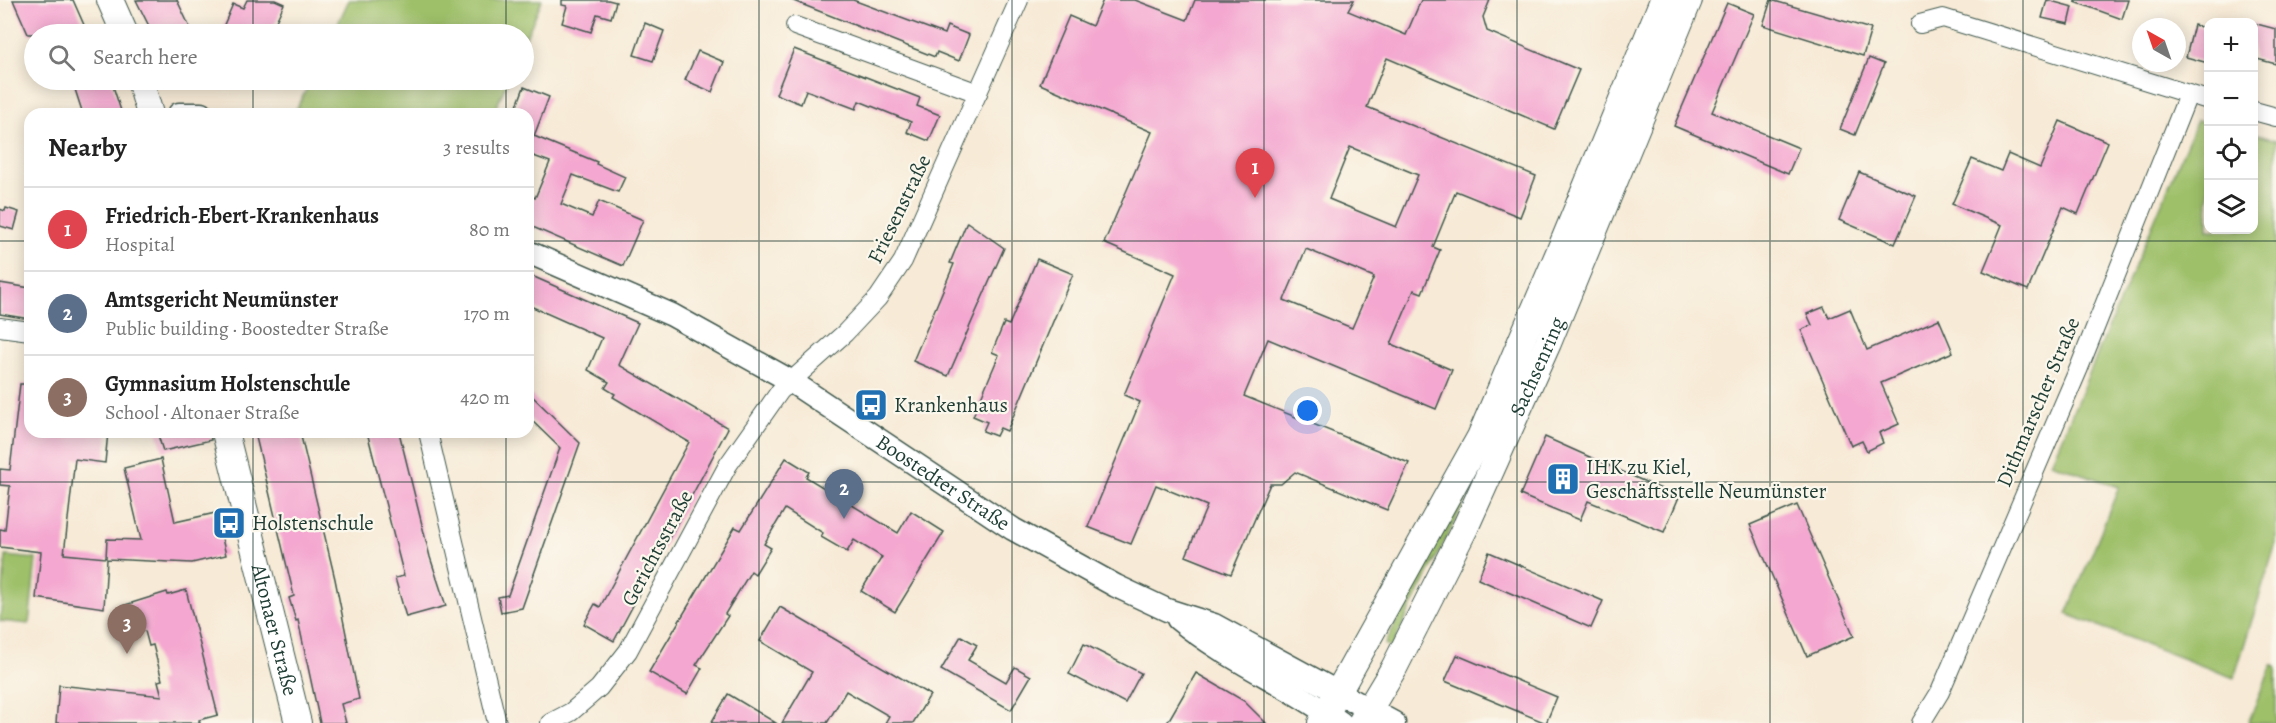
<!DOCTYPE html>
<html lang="en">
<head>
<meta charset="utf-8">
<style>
  :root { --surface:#fff; --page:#f6f6f6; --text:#222; --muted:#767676; --line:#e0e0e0; --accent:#b45309 }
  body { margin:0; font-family:Alegreya,serif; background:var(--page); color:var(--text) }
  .controls { position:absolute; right:18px; top:18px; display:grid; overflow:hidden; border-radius:12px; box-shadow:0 3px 15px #0003 }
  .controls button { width:54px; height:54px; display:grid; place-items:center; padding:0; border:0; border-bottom:2px solid var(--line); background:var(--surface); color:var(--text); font:30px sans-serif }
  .compass { position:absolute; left:2132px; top:18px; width:54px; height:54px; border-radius:50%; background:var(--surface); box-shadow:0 3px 15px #0003; rotate:320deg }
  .you { position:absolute; left:1308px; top:411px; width:21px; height:21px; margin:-15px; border:4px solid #fff; border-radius:50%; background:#1a73e8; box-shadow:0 0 0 9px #1a73e833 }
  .badge { display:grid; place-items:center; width:39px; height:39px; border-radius:50%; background:var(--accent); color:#fff; font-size:20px; font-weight:700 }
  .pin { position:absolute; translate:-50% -50px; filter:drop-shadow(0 2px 3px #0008) }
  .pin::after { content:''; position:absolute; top:32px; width:21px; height:18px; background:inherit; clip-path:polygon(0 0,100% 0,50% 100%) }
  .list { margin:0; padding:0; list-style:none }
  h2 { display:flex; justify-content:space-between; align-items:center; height:78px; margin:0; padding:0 24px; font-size:26px }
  h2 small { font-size:20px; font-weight:400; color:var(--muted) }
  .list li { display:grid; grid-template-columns:39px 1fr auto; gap:18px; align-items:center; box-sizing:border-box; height:84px; padding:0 24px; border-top:2px solid var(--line) }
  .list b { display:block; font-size:22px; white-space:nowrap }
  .list p { margin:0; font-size:20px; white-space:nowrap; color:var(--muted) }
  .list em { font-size:20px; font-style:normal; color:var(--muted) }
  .icon { flex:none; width:33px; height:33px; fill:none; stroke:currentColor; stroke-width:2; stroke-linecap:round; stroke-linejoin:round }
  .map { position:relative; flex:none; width:2276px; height:723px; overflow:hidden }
  .search { position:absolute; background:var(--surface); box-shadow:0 3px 15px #0003; left:24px; top:24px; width:510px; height:66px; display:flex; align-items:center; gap:15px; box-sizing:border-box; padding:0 21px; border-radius:33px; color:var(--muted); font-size:22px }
  .panel { position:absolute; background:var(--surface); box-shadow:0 3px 15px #0003; left:24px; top:108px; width:510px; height:330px; border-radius:18px }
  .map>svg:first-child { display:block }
</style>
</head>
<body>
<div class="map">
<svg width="2276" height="723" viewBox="0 0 2276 723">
  <rect width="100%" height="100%" fill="#fbf7ec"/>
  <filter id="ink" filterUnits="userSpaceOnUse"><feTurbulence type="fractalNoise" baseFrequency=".0167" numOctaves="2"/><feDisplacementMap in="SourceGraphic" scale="12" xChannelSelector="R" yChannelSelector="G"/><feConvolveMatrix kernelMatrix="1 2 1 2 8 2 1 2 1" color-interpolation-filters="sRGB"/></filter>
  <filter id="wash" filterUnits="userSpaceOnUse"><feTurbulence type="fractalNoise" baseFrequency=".008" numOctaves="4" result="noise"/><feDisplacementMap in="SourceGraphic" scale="24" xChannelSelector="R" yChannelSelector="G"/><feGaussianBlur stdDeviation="1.35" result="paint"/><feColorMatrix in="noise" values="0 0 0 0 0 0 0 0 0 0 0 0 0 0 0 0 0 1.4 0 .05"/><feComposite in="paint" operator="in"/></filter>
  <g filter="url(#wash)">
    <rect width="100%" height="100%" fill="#f7ead6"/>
    <g fill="#9ec069" stroke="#5e7e4e" stroke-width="1.5">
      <polygon points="349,0 542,0 524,42 524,34 333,34"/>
      <polygon points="311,80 508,80 493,114 294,114"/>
      <polygon points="2197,120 2208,122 2208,230 2254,230 2254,134 2276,140 2276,543 2234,678 2067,614 2119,487 2051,463"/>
      <polygon points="1574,251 1472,487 1391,648 1385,644 1484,452"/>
      <polygon points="6,556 36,559 29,624 0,621"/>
      <polygon points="2272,665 2276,667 2276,723 2248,723"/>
    </g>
    <g id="blocks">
      <g fill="#f4a7d0" fill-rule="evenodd">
        <polygon points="13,0 73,0 88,34 28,34"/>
        <polygon points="136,0 177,0 193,34 153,34"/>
        <polygon points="247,0 275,0 284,4 270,34 220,34 233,4 243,8"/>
        <polygon points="562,0 608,0 616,2 611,18 597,14 591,32 562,23 567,6 562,5"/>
        <polygon points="791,0 853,0 944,34 947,26 969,35 959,61 937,52 935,57"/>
        <path d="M1103 0H1135L1187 20 1195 0H1354L1348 11 1406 35 1421 0H1490L1483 17 1487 31 1579 70 1554 129 1387 58 1367 107 1536 176 1520 217 1456 191 1433 247 1440 250 1422 293 1414 290 1391 344 1452 370 1436 409 1268 339 1244 396 1409 463 1387 510 1295 472 1281 484H1270L1231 574 1186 556 1207 506 1156 485 1131 544 1088 527 1140 402 1124 395 1175 274 1104 243 1152 132 1040 84 1069 16 1092 26ZM1350 147 1418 175 1396 227 1329 199ZM1306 249 1374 277 1352 328 1284 300Z"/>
        <polygon points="1771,0 1871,29 1863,56 1763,25"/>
        <polygon points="2047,0 2073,7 2069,24 2042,18"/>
        <polygon points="2075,0 2128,0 2122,19 2075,2"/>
        <polygon points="1727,3 1754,14 1712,112 1799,148 1788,174 1674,126"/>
        <polygon points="645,23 664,31 653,61 634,55"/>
        <polygon points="2253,23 2276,29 2276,64 2253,58"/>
        <polygon points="2194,25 2208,29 2208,63 2186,57"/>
        <polygon points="794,49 920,98 917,106 940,115 929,141 907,132 911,122 859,101 856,109 806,90 801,104 776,94"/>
        <polygon points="698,51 724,62 712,92 685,80"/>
        <polygon points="1869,58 1884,64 1855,135 1840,129"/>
        <polygon points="72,80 111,80 122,114 83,114"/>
        <polygon points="524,87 549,97 534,136 597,162 596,164 625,177 618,192 573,175 561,204 592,217 599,201 643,220 623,266 528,225 528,207 532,196 535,198 550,162 528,154 528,114 514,114"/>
        <polygon points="2060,121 2108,142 2078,214 2063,207 2028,290 1983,271 2002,225 1952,204 1972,159 2001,171 2008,154 2040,168"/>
        <polygon points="1859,172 1916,196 1895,244 1839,220"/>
        <polygon points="6,208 19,212 14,230 0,226 0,209 5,211"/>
        <polygon points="967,222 1004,248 948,376 913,361 954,264 950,263"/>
        <polygon points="1037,259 1073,274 1007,431 1000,428 996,436 983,431 987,422 973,416 999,355 992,352 1004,323 1009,325"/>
        <polygon points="532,276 638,323 619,365 728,428 614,641 584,624 595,604 600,607 689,442 613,397 615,394 605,388 609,382 588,370 602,338 528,305 528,285"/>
        <polygon points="0,283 30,288 30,319 0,314"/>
        <polygon points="1824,307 1829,318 1850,309 1867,350 1939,319 1953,352 1881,383 1899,424 1879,433 1883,443 1867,451 1862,441 1851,446 1801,330 1812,325 1807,314"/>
        <polygon points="20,384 30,384 30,432 108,432 105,463 75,459 64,554 106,558 107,539 141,540 124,468 161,459 175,522 220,512 226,533 221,534 226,555 192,563 107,559 104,608 36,598 41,552 0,547 0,529 5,530 10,486 0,485 0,469 10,470"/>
        <polygon points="528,392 580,443 522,608 501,612 498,597 508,595 560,448 528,417"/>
        <polygon points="157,432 210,432 211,440 163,451"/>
        <polygon points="278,432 300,432 335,579 359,699 341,704 346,723 320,723 298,620 296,621 289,598 294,596 256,437"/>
        <polygon points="367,432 399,432 430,557 446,606 406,617 395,578 404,576"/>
        <polygon points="1545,437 1679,497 1664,532 1588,501 1580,520 1520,495"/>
        <polygon points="786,458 809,472 806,477 898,533 911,511 944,532 895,612 861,591 882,557 854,540 847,552 821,537 823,533 785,509 764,544 771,548 755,574 751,571 725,614 728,616 696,665 702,668 687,694 649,672 735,527 741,530"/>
        <polygon points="1797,505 1854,636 1807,656 1750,525"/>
        <polygon points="1489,552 1603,601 1591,628 1478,579"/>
        <polygon points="186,590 218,715 199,720 200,723 56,723 59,685 162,696 158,681 162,680 153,645 149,646 145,631 129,634 122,606 167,592 168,595"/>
        <polygon points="780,607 930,695 913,723 885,723 889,716 846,691 827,723 782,723 812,672 760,641"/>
        <polygon points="961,636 977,645 968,660 1006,682 1015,667 1031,676 1011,710 941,670"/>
        <polygon points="1084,644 1141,673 1125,703 1069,674"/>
        <polygon points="1457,655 1557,697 1546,723 1445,681"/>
        <polygon points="1196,673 1244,701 1266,723 1167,723"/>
        <polygon points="728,694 776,723 711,723"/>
      </g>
    </g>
  </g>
  <g filter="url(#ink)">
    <use href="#blocks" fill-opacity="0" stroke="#3f574c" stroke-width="1.5"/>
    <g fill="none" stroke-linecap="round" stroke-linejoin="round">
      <defs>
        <g id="minor">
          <polyline points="1920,24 1943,18 2208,100"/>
          <polyline points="795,26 978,93"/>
          <polyline points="2254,111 2276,117"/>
          <polyline points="0,327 30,331"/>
          <polyline points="428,432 497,723"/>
          <polyline points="550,723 571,712 599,688 628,651 728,465 780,391 845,333 878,298 903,261 1019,0"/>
          <polyline points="1921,723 1940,692 2079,368 2188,95"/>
        </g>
        <g id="tertiary">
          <polyline points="179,114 201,114"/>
          <path id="s1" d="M528 252 672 315 789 380 1013 529 1116 586 1167 610 1214 625 1394 723"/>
          <path d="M1178 619C1228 660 1289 685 1341 723"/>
        </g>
        <g id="secondary">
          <polyline points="110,0 125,34"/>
          <polyline points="140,80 150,114"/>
          <path id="s2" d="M225 432 298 723"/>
          <polyline points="1321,723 1480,437 1563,243 1663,0"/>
          <path id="s3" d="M1361 723 1394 668 1466 526 1548 343 1689 0"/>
        </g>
      </defs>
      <use href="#minor" stroke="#3f574c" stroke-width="20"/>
      <use href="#tertiary" stroke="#3f574c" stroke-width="25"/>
      <use href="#secondary" stroke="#3f574c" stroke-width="28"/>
      <use href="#minor" stroke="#fff" stroke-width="18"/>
      <use href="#tertiary" stroke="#fff" stroke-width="22"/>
      <use href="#secondary" stroke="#fff" stroke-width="26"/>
    </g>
  </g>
  <path fill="none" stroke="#1f3d34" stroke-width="1.5" stroke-opacity="0.55" d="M253 0V34M506 0V34M759 0V723M1012 0V723M1264 0V723M1517 0V723M1770 0V723M2023 0V723M253 80V114M506 80V114M0 241H30M528 241H2276M253 432V723M506 432V723M0 482H2276"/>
  <defs>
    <symbol id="bus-square" viewBox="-11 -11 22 22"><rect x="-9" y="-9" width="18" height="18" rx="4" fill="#1f6fb2" stroke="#fbf7ec"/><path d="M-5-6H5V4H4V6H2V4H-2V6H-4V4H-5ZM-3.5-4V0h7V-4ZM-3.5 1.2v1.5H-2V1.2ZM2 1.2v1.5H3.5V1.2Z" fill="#fff"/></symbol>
    <symbol id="building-square" viewBox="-11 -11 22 22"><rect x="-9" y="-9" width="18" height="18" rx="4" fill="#1f6fb2" stroke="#fbf7ec"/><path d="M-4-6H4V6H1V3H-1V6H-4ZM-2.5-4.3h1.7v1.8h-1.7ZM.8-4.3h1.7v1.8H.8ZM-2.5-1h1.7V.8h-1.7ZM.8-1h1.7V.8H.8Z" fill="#fff"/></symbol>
  </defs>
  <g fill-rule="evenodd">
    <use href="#bus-square" x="852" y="386" width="38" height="38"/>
    <use href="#building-square" x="1544" y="460" width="38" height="38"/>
    <use href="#bus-square" x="210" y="504" width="38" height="38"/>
  </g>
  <g text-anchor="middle" stroke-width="4.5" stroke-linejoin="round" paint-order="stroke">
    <g font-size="21" fill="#1f3d34" stroke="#fbf7ec">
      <text transform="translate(899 209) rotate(-64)" y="7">Friesenstraße</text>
      <text dy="7" stroke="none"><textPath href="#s3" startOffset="398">Sachsenring</textPath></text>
      <text transform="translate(2038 402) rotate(-67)" y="7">Dithmarscher Straße</text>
      <text dy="7" stroke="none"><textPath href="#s1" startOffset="476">Boostedter Straße</textPath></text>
      <text transform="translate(657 548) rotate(-62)" y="7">Gerichtsstraße</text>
      <text dy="7" stroke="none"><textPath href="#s2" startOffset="204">Altonaer Straße</textPath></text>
    </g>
    <g font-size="21" fill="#1f3d34" stroke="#fbf7ec" text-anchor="start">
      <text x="894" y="412">Krankenhaus</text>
      <text x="1586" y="474">IHK zu Kiel,<tspan x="1586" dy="24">Geschäftsstelle Neumünster</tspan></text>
      <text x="252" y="530">Holstenschule</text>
    </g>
  </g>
</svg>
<div class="controls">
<button>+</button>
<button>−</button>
<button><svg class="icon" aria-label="locate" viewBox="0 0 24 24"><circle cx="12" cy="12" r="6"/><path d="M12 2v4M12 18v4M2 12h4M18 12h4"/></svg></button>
<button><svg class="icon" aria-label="layers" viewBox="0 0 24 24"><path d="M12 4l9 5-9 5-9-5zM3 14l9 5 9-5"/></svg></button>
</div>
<svg class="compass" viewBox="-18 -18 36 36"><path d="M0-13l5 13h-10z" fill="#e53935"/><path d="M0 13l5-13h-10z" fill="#767676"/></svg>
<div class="you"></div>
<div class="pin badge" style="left:1255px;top:198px;background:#e0444e">1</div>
<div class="pin badge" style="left:844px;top:519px;background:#5c6f8a">2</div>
<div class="pin badge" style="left:127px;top:654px;background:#8d6e63">3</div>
<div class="search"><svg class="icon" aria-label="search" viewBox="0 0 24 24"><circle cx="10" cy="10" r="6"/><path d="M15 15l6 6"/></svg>Search here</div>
<section class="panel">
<h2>Nearby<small>3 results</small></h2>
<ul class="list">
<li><span class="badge" style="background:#e0444e">1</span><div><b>Friedrich-Ebert-Krankenhaus</b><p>Hospital</p></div><em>80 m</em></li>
<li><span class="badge" style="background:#5c6f8a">2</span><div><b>Amtsgericht Neumünster</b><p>Public building · Boostedter Straße</p></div><em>170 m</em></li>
<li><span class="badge" style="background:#8d6e63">3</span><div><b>Gymnasium Holstenschule</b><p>School · Altonaer Straße</p></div><em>420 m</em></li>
</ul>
</section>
</div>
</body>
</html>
